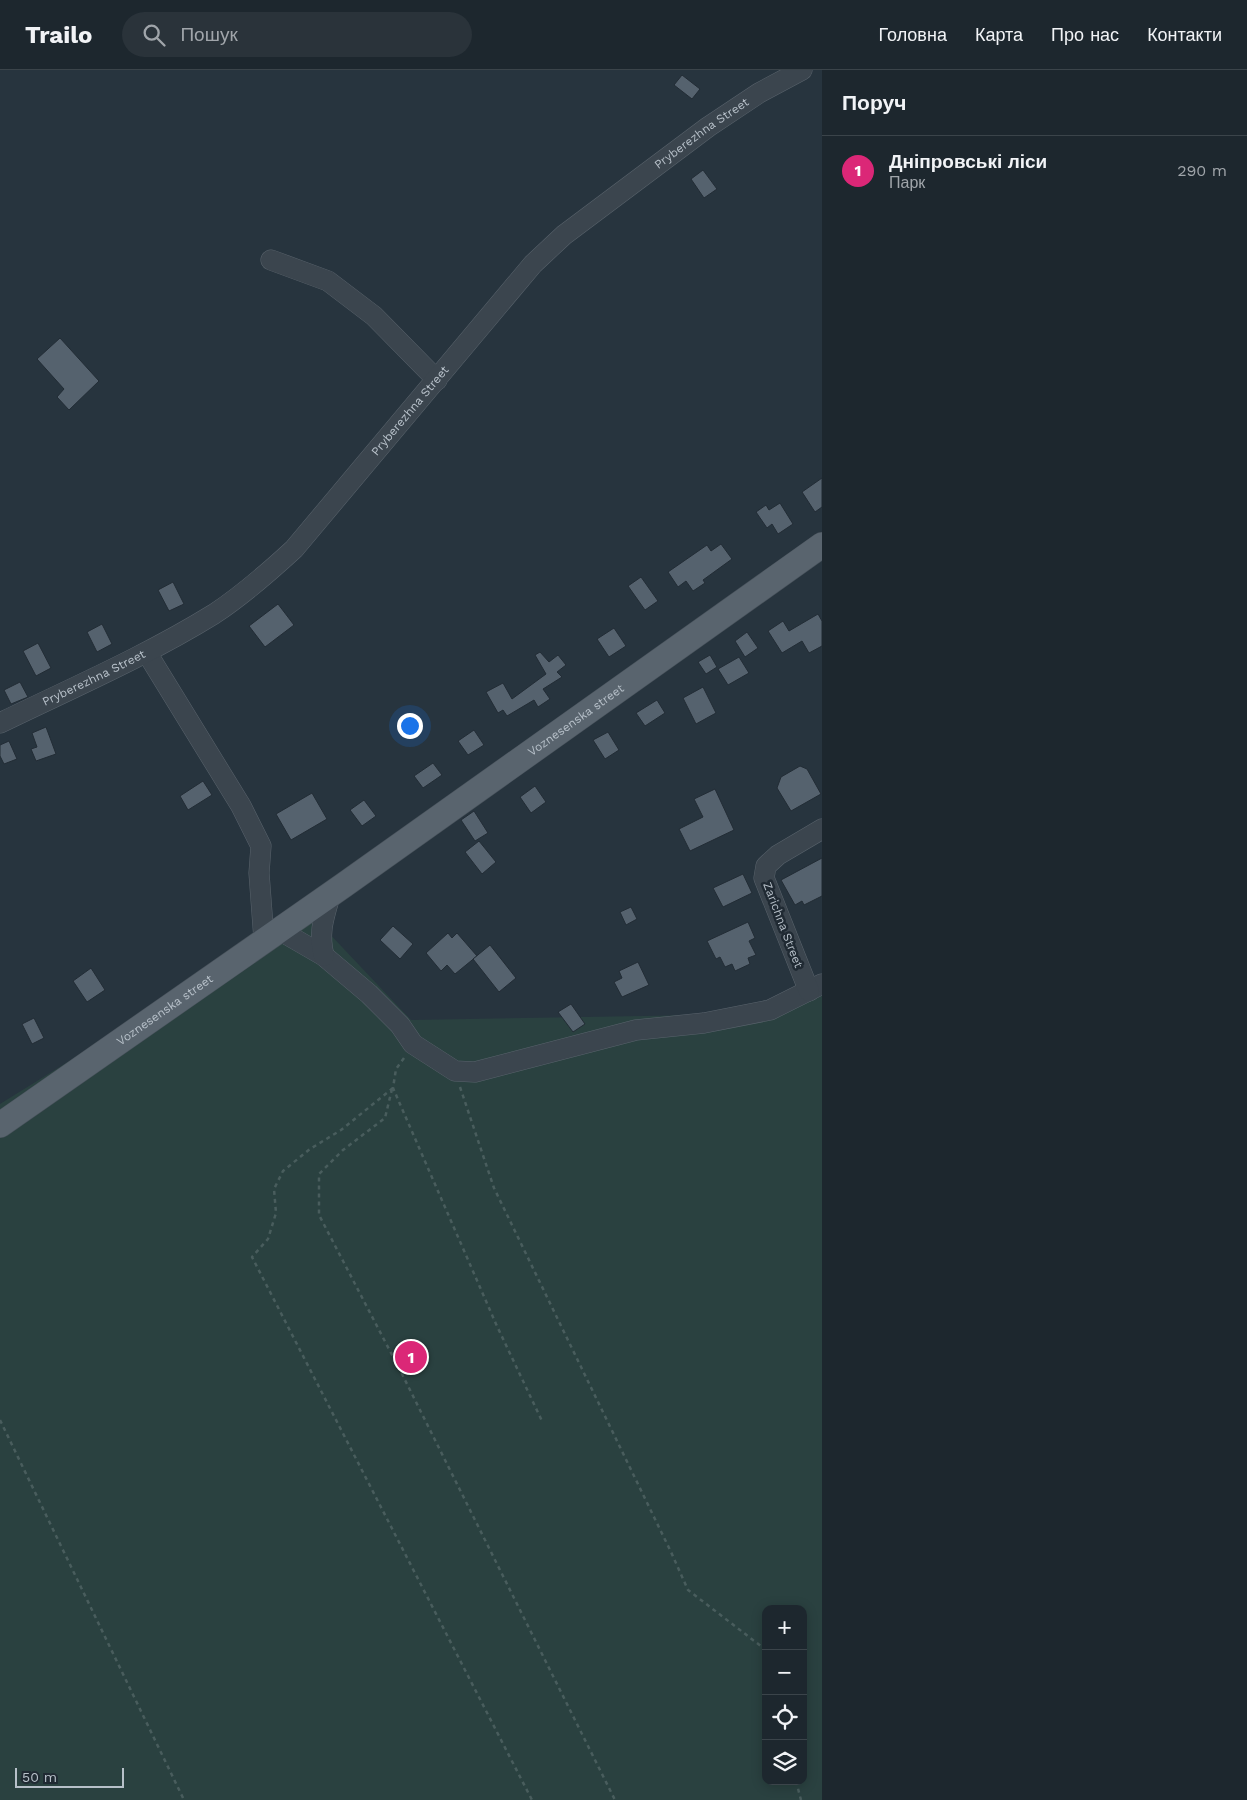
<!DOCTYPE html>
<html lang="uk">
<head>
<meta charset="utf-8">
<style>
  :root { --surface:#1d272e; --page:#2a333a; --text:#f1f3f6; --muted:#a0a5aa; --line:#3b444a; --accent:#db2777 }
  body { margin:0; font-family:"Work Sans",sans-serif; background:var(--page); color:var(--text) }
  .controls { position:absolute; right:15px; bottom:15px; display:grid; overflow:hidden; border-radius:10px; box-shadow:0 2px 12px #0003 }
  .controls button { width:45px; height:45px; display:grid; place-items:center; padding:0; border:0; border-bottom:1px solid var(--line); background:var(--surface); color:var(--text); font:25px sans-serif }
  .scale { position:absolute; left:15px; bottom:12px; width:109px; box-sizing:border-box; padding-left:5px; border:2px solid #b7c0c9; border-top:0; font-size:14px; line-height:18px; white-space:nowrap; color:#b7c0c9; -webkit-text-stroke:4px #202a33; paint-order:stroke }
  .you { position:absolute; left:409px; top:655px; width:18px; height:18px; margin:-12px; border:4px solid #fff; border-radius:50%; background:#1a73e8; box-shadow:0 0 0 8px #1a73e833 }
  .badge { display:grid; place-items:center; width:32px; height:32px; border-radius:50%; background:var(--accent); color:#fff; font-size:16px; font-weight:700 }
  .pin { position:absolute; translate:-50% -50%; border:2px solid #fff; box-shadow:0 1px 5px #0006 }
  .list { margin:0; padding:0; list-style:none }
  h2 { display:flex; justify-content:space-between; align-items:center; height:65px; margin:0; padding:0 20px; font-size:21px }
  h2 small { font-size:16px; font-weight:400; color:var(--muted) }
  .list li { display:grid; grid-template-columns:32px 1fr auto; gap:15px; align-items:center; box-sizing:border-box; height:70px; padding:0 20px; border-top:1px solid var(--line) }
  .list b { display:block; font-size:19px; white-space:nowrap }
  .list p { margin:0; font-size:16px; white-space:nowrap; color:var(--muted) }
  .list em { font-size:16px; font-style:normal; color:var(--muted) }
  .icon { flex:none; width:28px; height:28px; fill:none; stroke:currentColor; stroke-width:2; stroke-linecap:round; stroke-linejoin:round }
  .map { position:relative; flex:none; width:822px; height:1730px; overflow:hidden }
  header { display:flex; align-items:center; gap:30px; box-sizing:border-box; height:70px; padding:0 25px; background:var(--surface); border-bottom:1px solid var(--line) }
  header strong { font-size:24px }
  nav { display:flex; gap:28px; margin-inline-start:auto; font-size:18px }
  .search { width:350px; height:45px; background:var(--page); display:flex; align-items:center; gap:12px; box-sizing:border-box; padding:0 18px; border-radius:28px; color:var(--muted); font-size:19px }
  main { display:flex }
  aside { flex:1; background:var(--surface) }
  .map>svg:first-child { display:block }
</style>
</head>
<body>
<header>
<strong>Trailo</strong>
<div class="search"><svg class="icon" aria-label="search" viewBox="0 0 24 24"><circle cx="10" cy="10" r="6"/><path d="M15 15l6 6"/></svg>Пошук</div>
<nav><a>Головна</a><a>Карта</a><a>Про нас</a><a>Контакти</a></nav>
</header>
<main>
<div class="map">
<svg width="822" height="1730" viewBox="0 0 822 1730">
  <rect width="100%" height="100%" fill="#27343e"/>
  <path fill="#2a4140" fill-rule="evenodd" d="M309 842 411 950 758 944 822 920V1730H0V1034ZM766 1539H803V1711H766Z"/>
  <g fill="#55626e" stroke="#222c35">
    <polygon points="682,5 700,19 692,29 674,15"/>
    <polygon points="703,100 717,119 704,128 691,109"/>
    <polygon points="60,268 99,311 69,340 57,327 64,319 37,289"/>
    <polygon points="822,408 822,437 815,442 802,422"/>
    <polygon points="780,433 793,454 778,464 772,454 767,458 756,442 766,435 769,440"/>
    <polygon points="721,474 732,489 703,510 705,513 693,521 686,511 678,517 668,502 707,475 711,481"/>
    <polygon points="641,507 658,531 645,540 628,516"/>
    <polygon points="173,512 184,534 169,541 158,520"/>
    <polygon points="278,534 294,555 265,577 249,556"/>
    <polygon points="818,544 822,551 822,576 809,583 802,571 782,583 768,561 783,551 789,561"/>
    <polygon points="102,554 112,574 97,582 87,562"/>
    <polygon points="614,558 626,576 609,587 597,569"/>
    <polygon points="747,562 758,578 745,587 735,571"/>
    <polygon points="38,573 51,598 36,606 23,581"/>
    <polygon points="540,582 549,592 558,585 566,595 557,602 562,607 543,619 550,629 538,637 534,630 507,646 503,640 498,643 486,622 503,613 512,629 546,604 535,585"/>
    <polygon points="710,585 717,597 706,604 698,592"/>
    <polygon points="739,587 749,603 728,615 718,599"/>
    <polygon points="20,612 28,627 11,634 4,620"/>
    <polygon points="703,617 716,643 696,654 683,628"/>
    <polygon points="657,630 665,643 645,656 636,643"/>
    <polygon points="46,657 56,684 36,691 31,679 37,677 32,663"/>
    <polygon points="474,660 484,675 468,685 458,671"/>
    <polygon points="608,662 619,680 605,689 593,670"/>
    <polygon points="9,671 17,689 4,694 0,686 0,675"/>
    <polygon points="433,693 442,705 423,718 414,706"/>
    <polygon points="800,696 807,699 821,724 791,741 777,718 781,707"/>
    <polygon points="203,711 212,725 188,740 180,726"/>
    <polygon points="535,716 546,732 531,743 520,727"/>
    <polygon points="715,719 734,760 690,781 679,759 703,747 694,729"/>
    <polygon points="312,723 327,749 291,770 276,744"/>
    <polygon points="364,730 376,746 362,756 350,740"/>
    <polygon points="474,741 488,763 475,771 461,750"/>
    <polygon points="479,771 496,792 482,804 465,782"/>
    <polygon points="822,788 822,826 804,835 802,831 795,835 781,810"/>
    <polygon points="743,804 752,823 723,837 713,818"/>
    <polygon points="631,837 637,849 626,855 620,842"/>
    <polygon points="748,852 755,868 749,871 756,885 748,888 750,894 735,901 732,894 725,897 720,887 716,889 707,871"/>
    <polygon points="393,856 413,874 400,889 380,870"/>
    <polygon points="448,863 452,868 457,863 477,886 455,904 447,895 441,901 426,883"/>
    <polygon points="490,875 516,908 499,922 473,889"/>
    <polygon points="638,892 649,915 622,927 614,912 622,908 619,901"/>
    <polygon points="91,898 105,920 87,932 73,911"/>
    <polygon points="571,934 585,954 573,962 558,942"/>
    <polygon points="34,948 44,968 32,974 22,954"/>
  </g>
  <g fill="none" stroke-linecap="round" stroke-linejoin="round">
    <defs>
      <g id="minor">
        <polyline points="271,190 328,211 374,246 437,310"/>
        <polyline points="147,583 241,736 261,776 259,803 264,870"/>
        <path id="s1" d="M0 653C72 618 146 586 214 544 243 525 269 502 294 479L533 194 564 165 708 57 759 23 802 0"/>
        <polyline points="279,860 324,886 369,924 400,955 413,974 455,1001 475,1002 636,960 704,953 770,940 822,914"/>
        <path d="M324 886C318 863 324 847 330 826"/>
        <polyline points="809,921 764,808 766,796 778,785 822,759"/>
      </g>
      <g id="major">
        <path id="s2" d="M0 1055 344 815 822 475"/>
      </g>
    </defs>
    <use href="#minor" stroke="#59636c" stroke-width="21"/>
    <use href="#major" stroke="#47515a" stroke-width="26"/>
    <g stroke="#495d5d" stroke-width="2.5" stroke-dasharray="4 4" stroke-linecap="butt">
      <polyline points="404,988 396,999 393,1018 496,1254 542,1351"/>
      <polyline points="460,1017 494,1118 671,1482 688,1520 766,1580"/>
      <polyline points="393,1018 341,1060 310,1079 283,1101 274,1119 276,1143 268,1169 252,1187 532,1730"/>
      <polyline points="392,1019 385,1048 343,1080 319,1104 319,1145 402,1304 615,1730"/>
      <polyline points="0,1350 184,1730"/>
      <polyline points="796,1711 801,1730"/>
    </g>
    <use href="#minor" stroke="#3b454e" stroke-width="20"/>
    <use href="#major" stroke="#59646e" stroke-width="25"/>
  </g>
  <g text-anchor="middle" stroke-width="5" stroke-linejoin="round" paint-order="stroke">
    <g font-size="12" fill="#b7c0c9" stroke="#202a33">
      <text dy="4" stroke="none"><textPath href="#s1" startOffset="929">Pryberezhna Street</textPath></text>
      <text dy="4" stroke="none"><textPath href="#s1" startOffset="524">Pryberezhna Street</textPath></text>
      <text dy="4" stroke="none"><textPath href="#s1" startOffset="104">Pryberezhna Street</textPath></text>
      <text dy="4" stroke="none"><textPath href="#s2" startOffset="704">Voznesenska street</textPath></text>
      <text transform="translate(783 855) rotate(69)" y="4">Zarichna Street</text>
      <text dy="4" stroke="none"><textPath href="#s2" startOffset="201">Voznesenska street</textPath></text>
    </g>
  </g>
</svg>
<div class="controls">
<button>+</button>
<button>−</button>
<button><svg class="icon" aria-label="locate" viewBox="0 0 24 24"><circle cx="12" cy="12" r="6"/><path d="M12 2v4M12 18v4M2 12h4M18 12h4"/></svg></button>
<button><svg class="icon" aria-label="layers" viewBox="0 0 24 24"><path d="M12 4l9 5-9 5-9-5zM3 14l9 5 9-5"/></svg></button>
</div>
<div class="scale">50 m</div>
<div class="you"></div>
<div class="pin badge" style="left:411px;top:1287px">1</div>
</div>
<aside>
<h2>Поруч<small></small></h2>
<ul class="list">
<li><span class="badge">1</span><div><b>Дніпровські ліси</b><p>Парк</p></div><em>290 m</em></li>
</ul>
</aside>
</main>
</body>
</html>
